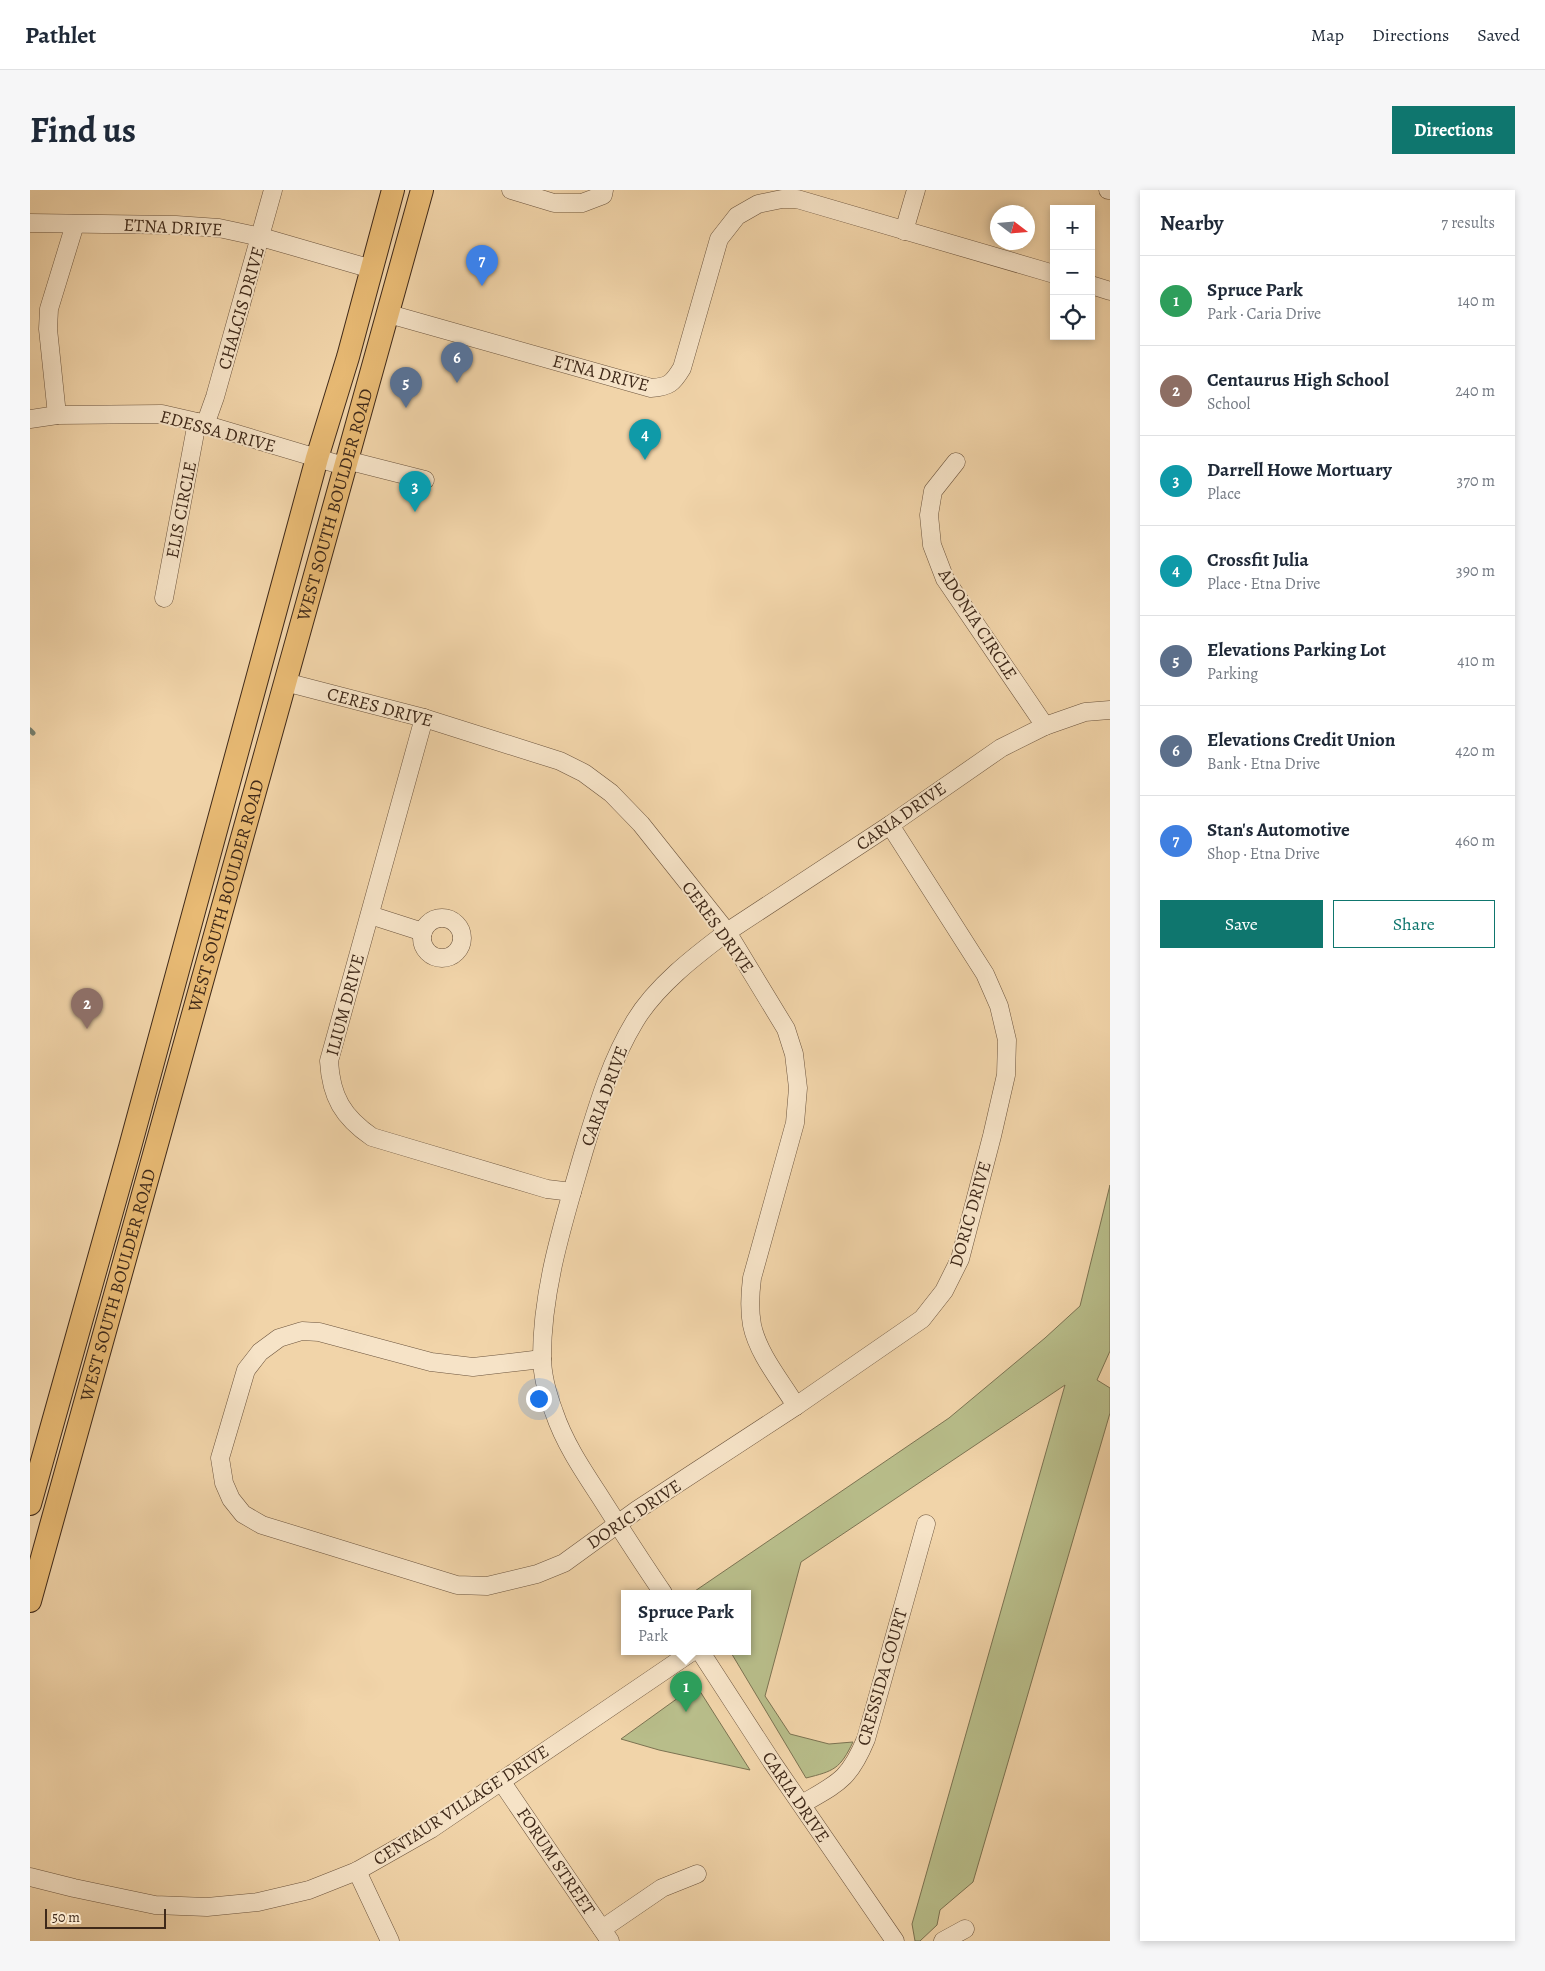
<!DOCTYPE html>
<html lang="en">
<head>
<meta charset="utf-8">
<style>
  :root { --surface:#fff; --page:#f6f6f7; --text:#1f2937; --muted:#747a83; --line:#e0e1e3; --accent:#0f766e }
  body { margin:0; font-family:Alegreya,serif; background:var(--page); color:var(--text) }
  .controls { position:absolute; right:15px; top:15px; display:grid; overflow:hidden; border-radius:0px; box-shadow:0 2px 8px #0003 }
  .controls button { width:45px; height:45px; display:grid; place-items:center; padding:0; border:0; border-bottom:1px solid var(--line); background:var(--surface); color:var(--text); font:25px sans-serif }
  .compass { position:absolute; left:960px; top:15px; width:45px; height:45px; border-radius:50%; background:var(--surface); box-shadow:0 2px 8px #0003; rotate:106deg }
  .scale { position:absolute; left:15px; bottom:12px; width:121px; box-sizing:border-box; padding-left:5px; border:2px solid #3f2919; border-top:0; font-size:14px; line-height:18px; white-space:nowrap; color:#3f2919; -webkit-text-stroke:4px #f6e3c7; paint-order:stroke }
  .you { position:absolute; left:508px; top:1208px; width:18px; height:18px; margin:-12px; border:4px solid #fff; border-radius:50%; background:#1a73e8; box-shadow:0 0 0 8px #1a73e833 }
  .badge { display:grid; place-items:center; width:32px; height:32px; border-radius:50%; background:var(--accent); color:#fff; font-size:16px; font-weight:700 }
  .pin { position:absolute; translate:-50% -41px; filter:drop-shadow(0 1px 2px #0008) }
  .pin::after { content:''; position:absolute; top:26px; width:18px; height:15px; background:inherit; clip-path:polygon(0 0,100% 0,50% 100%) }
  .popup { position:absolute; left:591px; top:1400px; width:130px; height:65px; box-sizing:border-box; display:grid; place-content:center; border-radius:0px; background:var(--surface); filter:drop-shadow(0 1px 4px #0005); font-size:16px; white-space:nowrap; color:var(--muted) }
  .popup b { font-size:19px; color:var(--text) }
  .popup::after { content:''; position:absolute; left:50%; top:100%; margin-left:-10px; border:10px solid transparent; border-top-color:var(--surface) }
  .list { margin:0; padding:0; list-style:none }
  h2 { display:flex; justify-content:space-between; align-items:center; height:65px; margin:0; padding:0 20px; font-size:21px }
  h2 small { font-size:16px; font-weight:400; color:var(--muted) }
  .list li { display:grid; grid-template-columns:32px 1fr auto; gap:15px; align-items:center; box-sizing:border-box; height:90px; padding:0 20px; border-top:1px solid var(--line) }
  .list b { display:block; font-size:19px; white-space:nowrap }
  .list p { margin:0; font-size:16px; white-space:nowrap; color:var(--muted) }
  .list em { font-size:16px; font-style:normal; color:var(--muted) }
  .actions { display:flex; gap:10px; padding:15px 20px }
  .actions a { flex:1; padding:11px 0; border:1px solid var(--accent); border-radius:0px; text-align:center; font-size:18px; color:var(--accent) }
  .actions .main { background:var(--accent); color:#fff }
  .icon { flex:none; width:28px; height:28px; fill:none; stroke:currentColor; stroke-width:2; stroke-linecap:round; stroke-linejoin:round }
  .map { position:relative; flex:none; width:1080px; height:1751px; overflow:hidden; border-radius:0px }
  header { display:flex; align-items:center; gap:30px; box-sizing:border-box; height:70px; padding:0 25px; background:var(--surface); border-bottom:1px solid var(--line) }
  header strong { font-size:24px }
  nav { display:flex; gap:28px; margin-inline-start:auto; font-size:18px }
  .intro { display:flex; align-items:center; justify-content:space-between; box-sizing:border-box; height:120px; padding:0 30px }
  h1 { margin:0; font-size:35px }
  .button { padding:12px 22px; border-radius:0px; background:var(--accent); color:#fff; font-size:18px; font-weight:700 }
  main { display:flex; gap:30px; padding:0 30px }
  aside { flex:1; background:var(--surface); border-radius:0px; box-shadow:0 2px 8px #0003 }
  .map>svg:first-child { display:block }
</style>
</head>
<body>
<header>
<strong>Pathlet</strong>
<nav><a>Map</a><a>Directions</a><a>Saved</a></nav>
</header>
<div class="intro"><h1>Find us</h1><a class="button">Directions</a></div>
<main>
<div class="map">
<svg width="1080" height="1751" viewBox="0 0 1080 1751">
  <rect width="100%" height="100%" fill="#f1d4a9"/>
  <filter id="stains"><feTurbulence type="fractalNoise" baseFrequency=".004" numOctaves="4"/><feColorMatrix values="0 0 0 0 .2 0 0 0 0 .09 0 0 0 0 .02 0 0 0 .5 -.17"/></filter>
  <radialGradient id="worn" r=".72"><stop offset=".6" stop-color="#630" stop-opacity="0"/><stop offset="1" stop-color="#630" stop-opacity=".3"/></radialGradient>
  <g fill="#b8bd8a" stroke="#7c7352">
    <path d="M1080 995V1161L1067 1190 1080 1198V1223L943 1692 910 1720 907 1735 890 1751H885L882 1734 1035 1195 771 1372 735 1506 760 1544 799 1554 823 1552C810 1579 804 1581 776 1588L700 1461H717V1403H662L919 1228 1015 1148 1050 1116Z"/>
    <polygon points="666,1495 720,1580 629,1560 591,1549"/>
  </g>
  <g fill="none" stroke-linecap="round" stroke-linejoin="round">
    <polyline stroke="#767f6e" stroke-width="5" points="0,540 3,543"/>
    <defs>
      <g id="minor">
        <polyline points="481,0 524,13 552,13 573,5 574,0"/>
        <polyline points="1078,0 1080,0"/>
        <polyline points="0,33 146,35 189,38 231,47 342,79"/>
        <polyline points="874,41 886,0"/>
        <polyline points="1061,95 1080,101"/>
        <path d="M359 124 621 198C639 197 643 193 652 178L689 49 707 26 728 14 752 9H767L1024 84"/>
        <polyline points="27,225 18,139 19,119 45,34"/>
        <polyline points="0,229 27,225 132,224 167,232 314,276"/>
        <polyline points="175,235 185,207 243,0"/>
        <polyline points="316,270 395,290"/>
        <polyline points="926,272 903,301 899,325 902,355 915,389 1015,536"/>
        <polyline points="134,408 167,232"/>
        <path d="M255 492 394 528 530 571 554 583 581 603 611 634 697 742 756 839 764 864 768 898 765 933 722 1088C720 1104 719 1119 722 1135 728 1164 751 1191 766 1216"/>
        <path d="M394 528 299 871C301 907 313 927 342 947L517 999 542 1002"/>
        <polyline points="340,725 393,742"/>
        <circle cx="412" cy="748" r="20"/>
        <polyline points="512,1169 443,1177 401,1172 289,1142 272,1141 249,1148 230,1162 216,1180 190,1268 194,1293 201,1309 213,1324 232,1335 427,1395 457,1396 507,1384 534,1373 607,1320 766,1216 892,1129 914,1101 930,1069 962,946 976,885 977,850 969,816 955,784 860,635"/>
        <path d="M633 1403C611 1371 590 1338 569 1305 552 1279 534 1252 524 1222 518 1206 512 1184 512 1167 512 1098 534 1030 553 964 567 918 580 872 605 831 626 796 665 766 697 742L860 635 971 558 1015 536 1055 522 1080 520"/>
        <polyline points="670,1461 742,1572 865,1751"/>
        <polyline points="471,1591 580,1751"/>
        <path d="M772 1614C808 1593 819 1590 836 1549L896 1334"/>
        <polyline points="327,1681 360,1751"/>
        <polyline points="0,1687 44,1698 125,1715 177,1717 228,1712 279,1700 327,1681 401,1639 663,1461"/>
        <polyline points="572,1739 632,1698 667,1684"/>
        <polyline points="913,1751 935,1739"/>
      </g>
      <g id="major">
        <polyline points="0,1314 100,957 287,268 318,167 363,0"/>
        <path id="s1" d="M0 1411 392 0"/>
      </g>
    </defs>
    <use href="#minor" stroke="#6c543d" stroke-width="19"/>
    <use href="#major" stroke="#3f2919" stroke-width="24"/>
    <use href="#minor" stroke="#f6e3c7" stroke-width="18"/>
    <use href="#major" stroke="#e8ba74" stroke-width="22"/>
  </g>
  <g text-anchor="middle" stroke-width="4" stroke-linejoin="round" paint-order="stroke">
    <g font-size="18" fill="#3f2919" stroke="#f6e3c7">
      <text transform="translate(143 37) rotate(3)" y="6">ETNA DRIVE</text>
      <text transform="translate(211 118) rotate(-74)" y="6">CHALCIS DRIVE</text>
      <text transform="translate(571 183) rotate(15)" y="6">ETNA DRIVE</text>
      <text transform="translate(188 241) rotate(15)" y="6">EDESSA DRIVE</text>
      <text dy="6" stroke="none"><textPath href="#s1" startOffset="1138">WEST SOUTH BOULDER ROAD</textPath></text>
      <text transform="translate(151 320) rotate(-79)" y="6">ELIS CIRCLE</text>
      <text transform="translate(948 434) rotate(57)" y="6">ADONIA CIRCLE</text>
      <text transform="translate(350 517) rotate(15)" y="6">CERES DRIVE</text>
      <text transform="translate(871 626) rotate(-35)" y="6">CARIA DRIVE</text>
      <text dy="6" stroke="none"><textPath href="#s1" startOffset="732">WEST SOUTH BOULDER ROAD</textPath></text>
      <text transform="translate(688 737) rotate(54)" y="6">CERES DRIVE</text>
      <text transform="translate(315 815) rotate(-75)" y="6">ILIUM DRIVE</text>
      <text transform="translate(574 906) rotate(-70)" y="6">CARIA DRIVE</text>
      <text transform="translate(940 1024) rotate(-74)" y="6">DORIC DRIVE</text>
      <text dy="6" stroke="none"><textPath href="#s1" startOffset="328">WEST SOUTH BOULDER ROAD</textPath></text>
      <text transform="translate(604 1324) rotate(-34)" y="6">DORIC DRIVE</text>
      <text transform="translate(852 1487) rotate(-74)" y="6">CRESSIDA COURT</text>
      <text transform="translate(766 1607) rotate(56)" y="6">CARIA DRIVE</text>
      <text transform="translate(431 1615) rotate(-33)" y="6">CENTAUR VILLAGE DRIVE</text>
      <text transform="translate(526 1671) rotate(56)" y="6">FORUM STREET</text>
    </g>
  </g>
  <rect width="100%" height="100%" filter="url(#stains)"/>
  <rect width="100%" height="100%" fill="url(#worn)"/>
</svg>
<div class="controls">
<button>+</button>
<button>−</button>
<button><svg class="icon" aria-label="locate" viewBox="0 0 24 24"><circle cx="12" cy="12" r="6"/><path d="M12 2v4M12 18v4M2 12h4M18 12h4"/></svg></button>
</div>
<svg class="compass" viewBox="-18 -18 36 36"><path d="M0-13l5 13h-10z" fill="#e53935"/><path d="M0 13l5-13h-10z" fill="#747a83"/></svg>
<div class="scale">50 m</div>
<div class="you"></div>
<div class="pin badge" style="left:656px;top:1522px;background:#2e9e5b">1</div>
<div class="popup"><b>Spruce Park</b>Park</div>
<div class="pin badge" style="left:57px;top:839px;background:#8d6e63">2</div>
<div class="pin badge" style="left:385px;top:322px;background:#0f9aa8">3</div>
<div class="pin badge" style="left:615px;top:270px;background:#0f9aa8">4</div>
<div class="pin badge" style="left:376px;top:218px;background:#5c6f8a">5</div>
<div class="pin badge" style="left:427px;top:193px;background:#5c6f8a">6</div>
<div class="pin badge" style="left:452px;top:96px;background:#3f7fe0">7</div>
</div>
<aside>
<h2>Nearby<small>7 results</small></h2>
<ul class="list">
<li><span class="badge" style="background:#2e9e5b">1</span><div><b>Spruce Park</b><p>Park · Caria Drive</p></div><em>140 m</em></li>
<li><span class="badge" style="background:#8d6e63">2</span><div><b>Centaurus High School</b><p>School</p></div><em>240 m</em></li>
<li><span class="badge" style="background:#0f9aa8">3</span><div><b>Darrell Howe Mortuary</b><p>Place</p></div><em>370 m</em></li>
<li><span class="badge" style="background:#0f9aa8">4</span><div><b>Crossfit Julia</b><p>Place · Etna Drive</p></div><em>390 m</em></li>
<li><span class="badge" style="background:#5c6f8a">5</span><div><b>Elevations Parking Lot</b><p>Parking</p></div><em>410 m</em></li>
<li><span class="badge" style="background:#5c6f8a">6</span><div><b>Elevations Credit Union</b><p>Bank · Etna Drive</p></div><em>420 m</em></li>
<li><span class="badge" style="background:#3f7fe0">7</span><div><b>Stan's Automotive</b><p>Shop · Etna Drive</p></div><em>460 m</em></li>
</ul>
<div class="actions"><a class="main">Save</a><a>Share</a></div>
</aside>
</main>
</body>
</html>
